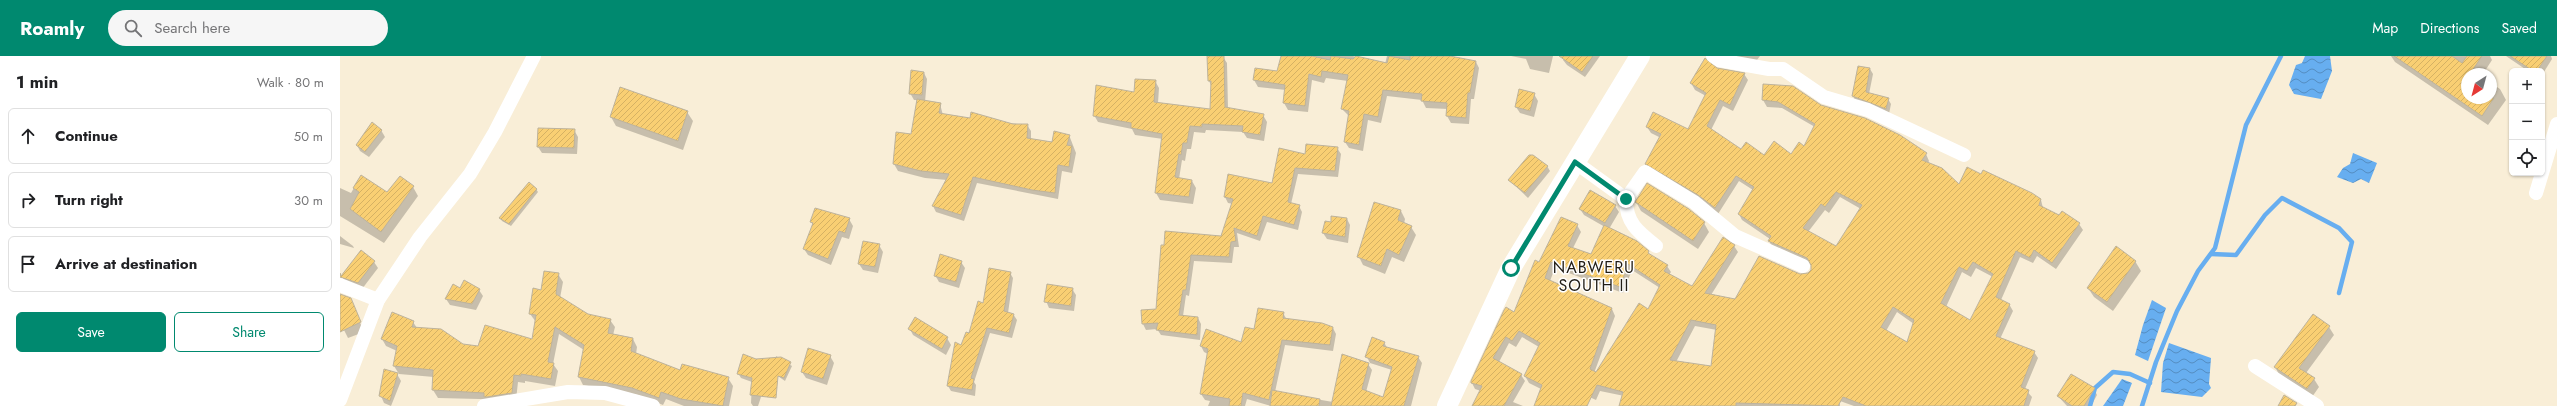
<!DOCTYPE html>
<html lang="en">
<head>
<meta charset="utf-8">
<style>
  :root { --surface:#fff; --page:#f6f6f6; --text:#202124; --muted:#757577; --line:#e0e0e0; --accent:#00896f }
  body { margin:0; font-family:Jost,sans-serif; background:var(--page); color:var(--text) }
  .controls { position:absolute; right:12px; top:12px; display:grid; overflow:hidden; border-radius:6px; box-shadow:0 1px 3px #0004 }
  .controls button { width:36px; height:36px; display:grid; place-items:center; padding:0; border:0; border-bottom:1px solid var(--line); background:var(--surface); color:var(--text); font:20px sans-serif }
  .compass { position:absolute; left:2121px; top:12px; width:36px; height:36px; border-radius:50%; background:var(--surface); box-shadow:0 1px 3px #0004; rotate:216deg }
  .stop { position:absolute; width:12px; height:12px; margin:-9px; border:3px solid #00896f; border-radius:50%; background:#fff }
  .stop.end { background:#00896f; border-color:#fff; box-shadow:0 1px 4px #0008 }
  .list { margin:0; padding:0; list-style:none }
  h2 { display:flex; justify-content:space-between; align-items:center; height:52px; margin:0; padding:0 16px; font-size:17px }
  h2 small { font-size:13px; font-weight:400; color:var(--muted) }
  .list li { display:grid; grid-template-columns:26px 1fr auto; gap:12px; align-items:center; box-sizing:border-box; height:56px; margin:0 8px 8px; padding:0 8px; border:1px solid var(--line); border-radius:6px }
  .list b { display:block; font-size:15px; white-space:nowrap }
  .list em { font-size:13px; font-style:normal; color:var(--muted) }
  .actions { display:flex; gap:8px; padding:12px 16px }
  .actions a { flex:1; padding:9px 0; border:1px solid var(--accent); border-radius:6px; text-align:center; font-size:14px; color:var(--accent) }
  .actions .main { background:var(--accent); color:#fff }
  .icon { flex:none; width:22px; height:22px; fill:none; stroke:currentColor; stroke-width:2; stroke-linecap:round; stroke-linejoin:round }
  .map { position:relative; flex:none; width:2217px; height:350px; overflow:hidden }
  header { display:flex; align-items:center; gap:24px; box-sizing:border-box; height:56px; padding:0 20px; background:var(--accent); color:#fff }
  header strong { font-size:19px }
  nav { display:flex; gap:22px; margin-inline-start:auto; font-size:14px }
  .search { width:280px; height:36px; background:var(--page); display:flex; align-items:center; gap:10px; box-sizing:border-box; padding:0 14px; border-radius:22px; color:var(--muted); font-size:15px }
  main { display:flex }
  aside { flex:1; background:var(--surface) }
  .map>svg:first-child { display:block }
</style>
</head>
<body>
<header>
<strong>Roamly</strong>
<div class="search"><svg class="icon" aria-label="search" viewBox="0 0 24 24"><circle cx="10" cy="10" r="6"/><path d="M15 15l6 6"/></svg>Search here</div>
<nav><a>Map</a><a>Directions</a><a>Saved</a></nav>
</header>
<main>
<aside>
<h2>1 min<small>Walk · 80 m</small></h2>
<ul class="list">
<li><svg class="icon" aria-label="ahead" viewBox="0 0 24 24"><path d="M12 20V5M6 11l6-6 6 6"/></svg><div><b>Continue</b></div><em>50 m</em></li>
<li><svg class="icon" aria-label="right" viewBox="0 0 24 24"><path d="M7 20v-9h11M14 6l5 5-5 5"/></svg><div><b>Turn right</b></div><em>30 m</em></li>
<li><svg class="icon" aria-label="arrive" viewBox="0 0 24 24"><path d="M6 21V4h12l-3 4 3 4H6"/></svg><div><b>Arrive at destination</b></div></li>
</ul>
<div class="actions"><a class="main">Save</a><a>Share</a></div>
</aside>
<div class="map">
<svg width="2217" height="350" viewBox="0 0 2217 350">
  <defs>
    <pattern id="water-waves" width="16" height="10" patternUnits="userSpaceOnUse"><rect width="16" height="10" fill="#67aef0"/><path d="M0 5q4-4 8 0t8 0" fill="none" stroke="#548dc1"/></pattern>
    <pattern id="building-hatch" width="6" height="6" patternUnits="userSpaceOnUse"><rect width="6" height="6" fill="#f9cf73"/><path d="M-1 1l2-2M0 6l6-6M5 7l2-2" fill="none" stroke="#d5b163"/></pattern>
  </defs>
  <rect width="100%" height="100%" fill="#f9eed7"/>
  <g fill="url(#water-waves)">
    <polygon points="1965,0 1990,0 1992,15 1981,43 1954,38 1949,29 1956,9 1962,7"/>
    <polygon points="2013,97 2037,107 2029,127 2021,123 2013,127 1997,121 2003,112 2010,108"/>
    <polygon points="1812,244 1826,252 1808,305 1795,299 1803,269"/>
    <polygon points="1829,287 1871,302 1869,328 1871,332 1862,341 1821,336 1823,307"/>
    <polygon points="1782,323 1792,327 1783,350 1763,350"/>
  </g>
  <g fill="#0003" fill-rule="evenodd">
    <polygon points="942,0 1013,0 1045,8 1047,0 1109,0 1136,6 1139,12 1134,43 1131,43 1129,68 1111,67 1107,60 1108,53 1086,52 1082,44 1047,40 1041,67 1028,64 1023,95 1009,92 1005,86 1009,60 1002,53 1008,25 986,22 984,27 972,24 968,56 948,54 944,47 946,34 918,31 914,24 938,16"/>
    <polygon points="1171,0 1213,0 1209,17 1190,13 1186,3"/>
    <polygon points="1226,0 1260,0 1245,21 1227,9 1223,4"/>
    <polygon points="1377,0 1420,0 1414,8"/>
    <polygon points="2051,0 2150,0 2152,4 2143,18 2127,18 2127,42 2151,42 2151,27 2160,33 2166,44 2148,69 2055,6"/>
    <polygon points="2166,0 2211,0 2212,3 2202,19 2202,15 2188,15"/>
    <polygon points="868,1 883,1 887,7 888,53 923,59 927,66 924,85 907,82 903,76 866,74 865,77 854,76 851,93 847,93 845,105 842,104 839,123 852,125 856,132 853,148 820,144 816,137 823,83 795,79 792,73 758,66 754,59 815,25 819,32 818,47 871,54 872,31 869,25"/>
    <path d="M1377 13 1404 18 1408 24 1393 55 1383 50 1371 74 1401 95 1424 100 1452 99 1464 91 1475 71 1442 52 1427 51 1423 44 1424 29 1481 50 1586 98 1589 105 1588 107 1619 130 1701 144 1703 152 1739 168 1743 174 1716 213 1697 200 1693 207 1680 201 1661 244 1669 248 1673 255 1660 283 1694 296 1698 302 1685 333 1692 341 1689 350H1514L1500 345V350H1292L1294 342 1260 335 1256 344 1245 339 1240 350H1195L1201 333 1189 327 1185 320 1199 291 1182 281 1176 291 1169 287 1159 306 1181 319 1185 325 1173 346 1183 350H1134L1141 335 1135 333 1132 327 1175 258 1200 207 1237 169 1241 176 1233 192 1251 199 1265 171 1244 159 1240 153 1275 150 1279 156 1269 173 1308 196 1310 200 1327 210 1331 216 1329 219 1352 231 1394 190 1398 196 1371 239 1395 244 1460 219 1468 218 1472 213 1471 209 1433 192 1429 185 1430 183 1402 164 1399 158 1413 134 1399 125 1378 158 1310 114 1306 108 1321 82 1311 77 1307 71 1349 75 1366 40 1355 34 1351 27ZM1500 141 1521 153 1497 191 1468 176 1485 154 1489 157ZM1215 212 1283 237 1292 214 1320 232 1308 254 1253 320 1275 260 1272 253 1210 225ZM1636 212 1653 221 1630 265 1606 251 1622 216 1631 221ZM1557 256 1574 268 1568 288 1546 275ZM1355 270 1377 274 1372 311 1336 306Z"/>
    <polygon points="1530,13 1533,18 1529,38 1548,43 1551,48 1549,58 1516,46 1513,40"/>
    <polygon points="584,17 587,23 585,46 600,48 603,59 687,69 691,75 691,83 712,87 729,79 736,97 732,117 722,115 718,143 637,127 624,165 596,156 593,150 607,124 585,122 558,115 554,108 572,79 578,44 574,44 570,37"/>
    <polygon points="1194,38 1198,45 1194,61 1180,57 1176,51"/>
    <polygon points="347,56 353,65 343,94 276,70 271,61"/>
    <polygon points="41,74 45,81 29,101 20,95 17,89"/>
    <polygon points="234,74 238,81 237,98 202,97 198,91"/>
    <polygon points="997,92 1001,98 998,121 958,118 951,148 959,150 962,156 958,174 927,166 920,185 897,177 899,191 894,191 892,207 854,205 849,240 846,239 843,260 858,262 861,268 860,284 821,279 817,273 806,274 803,268 817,254 821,190 882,181 893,148 888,147 885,141 889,119 932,128 966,99"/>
    <polygon points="1207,110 1210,115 1188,142 1169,124"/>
    <polygon points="21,120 47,138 73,131 78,140 44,187 0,160 0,132 11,137"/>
    <polygon points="196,133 198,136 171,170 162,165 160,162"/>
    <polygon points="1296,146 1348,154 1364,167 1369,176 1358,193 1301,155"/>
    <polygon points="1061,155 1065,163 1064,168 1071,171 1076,179 1064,206 1052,201 1045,218 1023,209 1019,201"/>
    <polygon points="509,163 513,170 509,183 502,181 491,209 468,199 464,193 473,169 471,166"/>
    <polygon points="1007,163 1010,169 1008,187 987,183 983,177"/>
    <polygon points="0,180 13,190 14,192 0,188"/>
    <polygon points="539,189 543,196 538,217 523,214 519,208"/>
    <polygon points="1795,205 1801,215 1773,255 1754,241 1748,232"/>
    <polygon points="34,206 38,212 22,233 6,227 2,221"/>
    <polygon points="621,206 625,212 619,232 599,226 595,219"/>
    <polygon points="670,217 673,222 668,257 673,258 677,264 672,282 650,277 634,326 636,329 635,340 611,335 608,330 622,291 644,248"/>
    <polygon points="218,218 223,226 220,242 247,259 270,264 275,271 273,279 293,283 297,291 296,298 340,316 388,322 393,330 389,350 344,350 326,343 323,349 298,339 243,329 239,321 244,294 219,278 213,308 218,315 215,330 185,325 185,327 178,326 176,344 98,342 93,334 94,321 59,318 54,310 57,295 46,290 42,283 73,266 77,272 123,289 139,291 192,285 196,266 190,258 202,235"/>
    <polygon points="120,233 139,234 143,240 136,254 110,249 106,243"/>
    <polygon points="732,233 736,239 734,255 709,252 706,245"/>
    <polygon points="0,239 10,243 24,276 8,282 0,266"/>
    <polygon points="943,257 947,264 993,272 996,278 993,295 945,289 935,336 993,346 1028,308 1032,314 1026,336 1043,343 1052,314 1030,307 1027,301 1044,286 1047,292 1078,301 1082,307 1071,350 931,350 907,343 905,350 868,350 870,345 865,344 861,338 868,298 864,296 861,290 902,288 915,275"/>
    <polygon points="1989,271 1994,279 1966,317 1974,323 1979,331 1972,341 1940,320 1935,311"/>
    <polygon points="570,273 607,282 611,289 606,299 573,279"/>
    <polygon points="436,300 452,310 445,325 435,318"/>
    <polygon points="490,300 494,307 487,329 466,322 462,316"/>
    <polygon points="432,308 418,350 413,350 411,347 412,326 401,322 398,317"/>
    <polygon points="57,318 61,325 51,350 44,347 41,340"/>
    <polygon points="1754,333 1757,339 1751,350 1727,350 1718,340"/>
  </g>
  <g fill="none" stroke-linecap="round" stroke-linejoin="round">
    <g stroke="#67aef0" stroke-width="4.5">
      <polyline points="1871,198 1896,199 1925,159 1942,142 1999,172 2012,186 1999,237"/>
      <polyline points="1750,350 1755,332 1773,316 1790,318 1810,327"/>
      <polyline points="1802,350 1816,306 1837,255 1858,215 1875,192 1906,69 1941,0"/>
    </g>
  </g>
  <g fill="url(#building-hatch)" stroke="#bdb39d" fill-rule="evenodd">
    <polygon points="867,0 884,0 885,51 924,58 920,79 902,76 903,70 862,68 862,71 850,70 847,87 843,87 841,99 839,98 835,121 852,124 849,141 815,137 822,78 791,72 791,67 753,60 756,29 794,36 795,23 816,24 814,46 870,53 871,25 868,25"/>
    <polygon points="941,0 972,0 990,4 991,0 1013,3 1016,0 1047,7 1049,0 1070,4 1070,0 1110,0 1136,5 1130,37 1128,37 1126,62 1106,60 1107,47 1081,45 1082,38 1043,34 1038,61 1024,58 1019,89 1004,86 1009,55 1001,53 1008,19 982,15 981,21 969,18 965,50 943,47 945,29 913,24 915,12 937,15"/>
    <polygon points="1219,0 1253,0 1242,16"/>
    <polygon points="2054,0 2112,0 2122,7 2127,0 2142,0 2130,18 2127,18 2127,42 2154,42 2142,60"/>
    <polygon points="2170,0 2207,0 2197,15 2193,15"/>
    <path d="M1365 2 1377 12 1405 17 1390 49 1380 44 1367 70 1401 93 1406 86 1424 99 1434 85 1451 98 1459 86 1464 90 1475 68 1438 46 1422 44 1423 28 1453 30 1481 49 1525 62 1560 79 1587 97 1582 104 1602 112 1619 128 1627 111 1641 118 1643 114 1692 137 1701 143 1699 149 1719 159 1722 155 1740 167 1712 207 1694 194 1690 202 1676 195 1656 241 1670 248 1656 280 1695 295 1681 331 1689 334 1684 350H1526L1503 341 1498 350 1396 347V350H1279L1283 336 1257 329 1247 350H1194L1202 329 1184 320 1200 287 1179 275 1172 285 1166 281 1153 302 1182 318 1164 350H1132L1142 330 1131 327V325L1164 254 1166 251 1174 256 1195 204 1199 206 1221 161 1238 168 1228 190 1251 198 1264 169 1297 185 1309 195 1308 197 1328 209 1324 215 1352 230 1383 181 1395 189 1365 237 1395 243 1419 200 1460 218 1468 217 1471 214V209L1467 202 1428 185 1431 180 1398 158 1414 131 1396 120 1375 152 1358 139 1305 108 1321 78 1306 71 1313 56 1348 73 1366 37 1350 27ZM1496 136 1522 149 1496 190 1463 172 1481 148 1485 151ZM1211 206 1280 231 1288 208 1320 229 1308 253 1299 247 1256 316 1250 313 1272 252 1205 222ZM1633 206 1653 218 1630 264 1601 247 1619 211 1627 215ZM1553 251 1574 264 1567 286 1541 271ZM1351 264 1376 269 1371 310 1330 304Z"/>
    <polygon points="1518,10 1530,12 1526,36 1549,42 1546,53 1512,40"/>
    <polygon points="571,14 584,16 582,39 569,38"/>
    <polygon points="280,31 348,55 338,85 270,61"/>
    <polygon points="1179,33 1195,37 1190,55 1175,51"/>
    <polygon points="577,43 601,47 599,57 630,62 631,56 673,68 688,68 687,82 712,86 714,75 730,79 727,89 732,90 729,111 718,109 715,137 692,134 633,121 621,159 592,150 609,118 581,115 553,108 556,76 571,78"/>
    <polygon points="32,66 42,74 25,96 16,89"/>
    <polygon points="198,72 235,73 234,92 197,91"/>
    <polygon points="966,88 998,91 995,115 955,112 948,146 960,149 954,169 923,160 917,180 894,172 896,185 891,186 889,201 851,199 846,234 843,234 839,259 858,261 857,279 816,274 818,267 802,268 801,254 816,253 821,189 824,189 825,175 881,180 893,143 884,141 888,118 932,127 939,92 965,98"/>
    <polygon points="1189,99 1193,99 1208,110 1185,137 1168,124"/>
    <polygon points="21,119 47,136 60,120 74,130 41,176 10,153 19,136 13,132"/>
    <polygon points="189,126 197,133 169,168 159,162"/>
    <polygon points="1307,127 1349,153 1365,166 1353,185 1295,146"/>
    <polygon points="1250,134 1276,149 1265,167 1239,153"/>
    <polygon points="1034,146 1061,154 1058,164 1072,170 1059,199 1047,193 1041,210 1017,201"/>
    <polygon points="475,152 510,162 505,177 499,175 488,203 463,193 473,167 470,166"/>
    <polygon points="991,160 1007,162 1005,181 982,177 985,165 991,166"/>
    <polygon points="523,185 540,188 535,211 518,208"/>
    <polygon points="1776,190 1796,205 1767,246 1747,232"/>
    <polygon points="21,194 35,205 18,227 0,221 0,217 1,220"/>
    <polygon points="600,198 622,205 616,226 594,220"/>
    <polygon points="649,212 671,216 664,255 674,258 669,277 647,272 631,322 634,323 632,334 607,330 615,286 621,289 626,276 629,277 638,245 643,247"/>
    <polygon points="204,215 219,217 216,238 248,258 271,263 268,277 293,282 291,295 340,314 342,308 389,321 383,350 341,343 321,336 319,342 292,332 238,321 244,289 215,271 208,306 214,307 211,323 181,318 181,320 174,319 172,337 147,341 144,341 144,337 92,334 93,314 53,310 57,290 41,283 52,256 74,265 72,271 101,273 123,288 138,290 145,269 192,283 196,259 189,258 193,232 201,234"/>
    <polygon points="124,224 140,233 132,248 105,243 113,228 120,232"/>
    <polygon points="707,228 733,232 731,250 704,246"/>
    <polygon points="0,238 11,242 21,266 0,276"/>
    <polygon points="918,252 944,256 943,262 982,267 993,271 990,289 942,284 929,344 903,337 901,350 889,350 890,343 860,338 868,293 860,290 866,273 901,286 905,271 914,273"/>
    <polygon points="1973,258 1990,270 1959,312 1975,322 1967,333 1934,311"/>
    <polygon points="575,261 608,281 602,293 568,273"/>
    <polygon points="1032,281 1045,286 1043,290 1079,300 1064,350 991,350 1002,298 1029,307 1022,333 1043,341 1052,311 1025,301"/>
    <polygon points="468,292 491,299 483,323 461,316"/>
    <polygon points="403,298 416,303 441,301 451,306 444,322 438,320 436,342 410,339 412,322 397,318"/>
    <polygon points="44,313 58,317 50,345 39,340"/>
    <polygon points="1731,318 1755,332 1744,350 1732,350 1717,340"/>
    <polygon points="932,334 980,343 979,350 930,350"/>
    <polygon points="1944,339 1957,347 1955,350 1938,350"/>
  </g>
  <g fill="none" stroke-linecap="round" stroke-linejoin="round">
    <g stroke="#fff" stroke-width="14">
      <polyline points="1373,0 1379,4 1429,13 1443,13 1484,41 1528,54 1624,99"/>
      <polyline points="1235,106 1286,143 1305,116 1354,146 1395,180 1463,210"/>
      <polyline points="2196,137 2217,68"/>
      <path d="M1286 143C1286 167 1298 176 1316 190"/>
      <polyline points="0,229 38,244"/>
      <polyline points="1915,310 1977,350"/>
      <polyline points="0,344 38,244 80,181 130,118 155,76 194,0"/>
      <polyline points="144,350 228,336 265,337 313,350"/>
    </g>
    <polyline stroke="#fff" stroke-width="20" points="1107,350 1171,212 1300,0"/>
  </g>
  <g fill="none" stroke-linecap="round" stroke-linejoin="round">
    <polyline stroke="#00896f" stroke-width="5" points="1171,212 1235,106 1286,143"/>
  </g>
  <g text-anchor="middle" stroke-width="3" stroke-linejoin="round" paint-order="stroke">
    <g font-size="16" letter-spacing="1" fill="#211d15" stroke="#fff">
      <text x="1254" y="217">NABWERU<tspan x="1254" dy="18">SOUTH II</tspan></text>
    </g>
  </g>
</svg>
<div class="controls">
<button>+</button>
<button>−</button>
<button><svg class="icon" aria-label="locate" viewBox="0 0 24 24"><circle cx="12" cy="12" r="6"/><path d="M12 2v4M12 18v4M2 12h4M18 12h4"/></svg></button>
</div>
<svg class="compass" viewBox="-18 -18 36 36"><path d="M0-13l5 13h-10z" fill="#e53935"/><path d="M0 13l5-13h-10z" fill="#757577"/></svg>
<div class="stop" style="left:1171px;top:212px"></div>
<div class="stop end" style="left:1286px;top:143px"></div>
</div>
</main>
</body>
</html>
